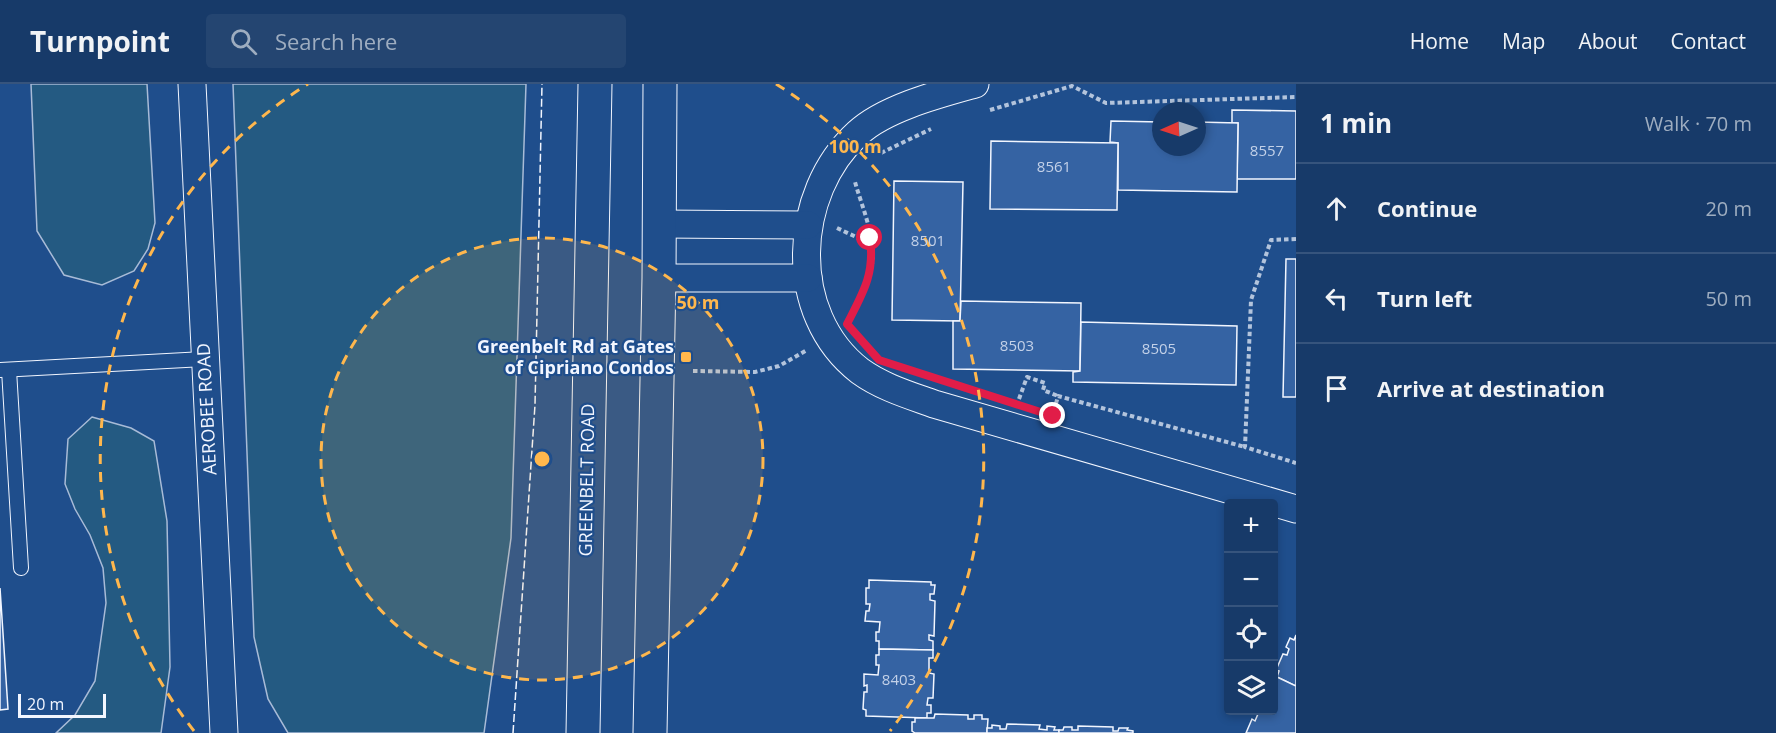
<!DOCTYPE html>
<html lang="en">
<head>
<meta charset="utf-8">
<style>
	:root { --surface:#173a69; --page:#244571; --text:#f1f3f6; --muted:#9eadc0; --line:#36547d }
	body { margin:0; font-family:"Open Sans",sans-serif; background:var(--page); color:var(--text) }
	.controls { position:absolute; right:18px; bottom:18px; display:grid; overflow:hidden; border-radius:6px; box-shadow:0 3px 9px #0003 }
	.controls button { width:54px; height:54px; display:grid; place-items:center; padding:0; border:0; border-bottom:2px solid var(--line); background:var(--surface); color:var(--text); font:30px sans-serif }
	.compass { position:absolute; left:1152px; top:18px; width:54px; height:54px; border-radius:50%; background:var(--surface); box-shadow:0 3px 9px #0003; rotate:267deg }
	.scale { position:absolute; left:18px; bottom:15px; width:88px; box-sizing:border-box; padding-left:6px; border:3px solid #f2f6ff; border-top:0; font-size:16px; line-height:21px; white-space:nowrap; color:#f2f6ff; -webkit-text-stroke:4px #1f4e8c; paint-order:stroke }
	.stop { position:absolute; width:18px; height:18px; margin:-14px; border:4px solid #e11d48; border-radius:50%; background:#fff }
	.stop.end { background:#e11d48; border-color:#fff; box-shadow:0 2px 6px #0008 }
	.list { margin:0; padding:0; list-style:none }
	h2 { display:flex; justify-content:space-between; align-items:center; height:78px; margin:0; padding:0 24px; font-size:26px }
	h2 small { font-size:20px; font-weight:400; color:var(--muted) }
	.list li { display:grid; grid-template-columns:39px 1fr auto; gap:18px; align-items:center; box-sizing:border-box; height:90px; padding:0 24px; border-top:2px solid var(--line) }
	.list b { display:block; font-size:22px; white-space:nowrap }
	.list em { font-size:20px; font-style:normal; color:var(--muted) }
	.icon { flex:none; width:33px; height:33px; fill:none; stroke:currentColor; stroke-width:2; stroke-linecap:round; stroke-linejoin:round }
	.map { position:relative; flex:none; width:1296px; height:649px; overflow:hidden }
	header { display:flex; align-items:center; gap:36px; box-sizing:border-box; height:84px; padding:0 30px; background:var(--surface); border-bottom:2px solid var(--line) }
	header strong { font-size:28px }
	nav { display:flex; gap:33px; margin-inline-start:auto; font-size:21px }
	.search { width:420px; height:54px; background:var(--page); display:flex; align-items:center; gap:15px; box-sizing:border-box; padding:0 21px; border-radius:6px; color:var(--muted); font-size:22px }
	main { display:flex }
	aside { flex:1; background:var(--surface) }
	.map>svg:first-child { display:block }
	.green { fill:#245a82; stroke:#a8bbd7; stroke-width:1.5 }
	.building { fill:#3563a3; stroke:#f2f6ff; stroke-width:1.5 }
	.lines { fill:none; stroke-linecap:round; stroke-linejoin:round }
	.lane-casing { stroke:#f2f6ff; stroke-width:16 }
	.street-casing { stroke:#f2f6ff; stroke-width:29 }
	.primary-casing { stroke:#f2f6ff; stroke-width:35 }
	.path { stroke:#b3c4dc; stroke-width:4; stroke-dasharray:4.5 3; stroke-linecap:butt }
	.lane { stroke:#1f4e8c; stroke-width:14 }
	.street { stroke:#1f4e8c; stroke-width:27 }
	.primary { stroke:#1f4e8c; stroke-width:33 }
	.fence { stroke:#f2f6ff; stroke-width:1.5; stroke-dasharray:8 3; stroke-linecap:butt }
	.route { stroke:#e11d48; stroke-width:8 }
	.ring { fill:none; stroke:#ffb74d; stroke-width:3; stroke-dasharray:10 8 }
	.poi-dot { fill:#ffb74d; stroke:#1f4e8c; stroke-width:2 }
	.labels { text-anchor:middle; stroke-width:4.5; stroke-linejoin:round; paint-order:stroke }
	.number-label { font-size:15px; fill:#c3d1e8 }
	.poi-label { font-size:18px; font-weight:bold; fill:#f2f6ff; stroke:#1f4e8c; text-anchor:end }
	.street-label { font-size:18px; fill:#f2f6ff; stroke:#1f4e8c }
	.centre { fill:#ffb74d; stroke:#1f4e8c; stroke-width:3 }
	.ring-label { font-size:18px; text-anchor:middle; font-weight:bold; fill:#ffb74d; stroke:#1f4e8c; stroke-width:4.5; stroke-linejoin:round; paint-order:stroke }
</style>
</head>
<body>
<header>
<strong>Turnpoint</strong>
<div class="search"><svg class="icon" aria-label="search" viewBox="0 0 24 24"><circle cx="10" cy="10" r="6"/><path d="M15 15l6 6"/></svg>Search here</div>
<nav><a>Home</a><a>Map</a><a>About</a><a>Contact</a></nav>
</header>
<main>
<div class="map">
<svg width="1296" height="649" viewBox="0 0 1296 649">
	<rect width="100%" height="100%" fill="#1f4e8c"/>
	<!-- green -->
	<g class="green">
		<path d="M31,0H147L155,139L148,165L134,187L102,201L64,191L37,147Z"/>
		<path d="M233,0H526L511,454L484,649H288L268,615L254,553Z"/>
		<path d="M92,333L131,344L154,357L167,437L170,583L161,649H56L75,631L95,597L106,519L103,484L90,451L75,425L65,400L68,355Z"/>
	</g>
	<!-- building -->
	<g class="building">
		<path d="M1232,26L1296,27V95H1237L1238,39H1232Z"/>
		<path d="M1111,37L1161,38V63H1197V38L1238,39L1237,108L1118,106V59L1110,58Z"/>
		<path d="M991,57L1118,59L1117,126L990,125Z"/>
		<path d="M894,97L963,98L960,237L892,236Z"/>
		<path d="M1286,175H1296V313H1283Z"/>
		<path d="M961,217L1081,219L1080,287L953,285V237H960Z"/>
		<path d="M1081,238L1237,242L1236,301L1073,298V288L1080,287Z"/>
		<path d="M869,496L931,498V501H935L934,510H930V516L935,517L934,552L929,551V556L933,557V566L879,565V557H876V548H879L880,538L865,537L866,527H869L870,520H866V504H869Z"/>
		<path d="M0,504L8,625L0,626Z"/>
		<path d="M1296,551V602L1277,593L1279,587L1276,586L1283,570L1287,571L1289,565L1286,563L1290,554L1294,556Z"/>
		<path d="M879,565L933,566V574H929V589L934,590L933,614H928L927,621H931V629H927V634L866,632V626L863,625L864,608H867V601L864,602V590L878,591L879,581H876V571H879Z"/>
		<path d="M1277,593L1296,602V649H1246L1252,635L1255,637L1258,630L1255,629L1257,626H1274V599Z"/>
		<path d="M935,630L968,631V635H974V631H982V635H988L987,649H915L912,647V638H915V634H934Z"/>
		<path d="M1007,640L1040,641L1039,645L1047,646V642L1055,643L1054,646H1059V649H987V644H992V641L1000,642V645H1006Z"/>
		<path d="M1078,642L1113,643V647H1118L1119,644H1128L1127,646L1133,647V649H1059V646H1063L1064,643H1072V646H1078Z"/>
	</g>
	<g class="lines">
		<!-- lane casing -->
		<g class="lane-casing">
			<g id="lane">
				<path d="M0,286L204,275"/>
				<path d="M9,286L21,484"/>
			</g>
		</g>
		<!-- street casing -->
		<g class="street-casing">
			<g id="street">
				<path d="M192,0L224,649"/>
				<path d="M975,0C939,10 885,24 858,49C792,109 786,230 860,287C882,303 909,311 934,320L1296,425"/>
				<path d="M660,140L808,141"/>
				<path d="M659,194H808"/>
			</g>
		</g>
		<!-- primary casing -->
		<g class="primary-casing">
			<g id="primary">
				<path d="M583,649L595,0"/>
				<path d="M650,649L659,194L660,0"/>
			</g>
		</g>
		<!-- path -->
		<g class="path">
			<path d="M990,26L1072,2L1106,19L1296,13"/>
			<path d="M881,69L931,45"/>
			<path d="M837,144L871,160"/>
			<path d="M1296,155L1271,156L1251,216L1245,363L1296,379"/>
			<path d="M851,231C860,215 869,198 872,180C876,154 862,123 855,98"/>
			<path d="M693,287L755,288L779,282L807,266"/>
			<path d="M1019,315L1027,293L1045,299L1043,306L1058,312"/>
			<path d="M1054,327L1058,312L1245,363"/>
		</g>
		<!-- lane -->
		<use href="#lane" class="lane"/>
		<!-- street -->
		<use href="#street" class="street"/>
		<!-- primary -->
		<use href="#primary" class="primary"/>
		<!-- fence -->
		<path class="fence" d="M513,649L535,321L542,0"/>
	</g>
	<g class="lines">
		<!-- route -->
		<path class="route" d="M870,154C875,190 863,209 847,240L879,276L1053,332"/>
	</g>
	<!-- distance rings -->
	<circle cx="542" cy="375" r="221" fill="#ffb74d" fill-opacity=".12"/>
	<g class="ring">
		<circle cx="542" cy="375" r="221"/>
		<path d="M194 647A442 442 0 0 1 308 0M776 0A442 442 0 0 1 890 647"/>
	</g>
	<!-- markers -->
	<rect class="poi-dot" x="680" y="267" width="12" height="12" rx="3"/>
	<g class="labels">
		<!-- number labels -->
		<g class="number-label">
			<text x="1267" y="72">8557</text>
			<text x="1054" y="88">8561</text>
			<text x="928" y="162">8501</text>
			<text x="1017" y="267">8503</text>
			<text x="1159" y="270">8505</text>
			<text x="899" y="601">8403</text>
		</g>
		<!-- poi labels -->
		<g class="poi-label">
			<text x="674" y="269">Greenbelt Rd at Gates<tspan x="674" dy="21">of Cipriano Condos</tspan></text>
		</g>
		<!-- street labels -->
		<g class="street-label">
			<text transform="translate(207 325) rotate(-93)" y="6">AEROBEE ROAD</text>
			<text transform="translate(587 396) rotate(-89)" y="6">GREENBELT ROAD</text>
		</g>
	</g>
	<circle cx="542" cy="375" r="9" class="centre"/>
	<g class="ring-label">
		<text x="855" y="69">100 m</text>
		<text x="698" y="225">50 m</text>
	</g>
</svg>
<div class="controls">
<button>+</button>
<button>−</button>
<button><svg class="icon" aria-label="locate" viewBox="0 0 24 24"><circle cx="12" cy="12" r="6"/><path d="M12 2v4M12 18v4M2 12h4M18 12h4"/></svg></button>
<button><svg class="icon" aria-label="layers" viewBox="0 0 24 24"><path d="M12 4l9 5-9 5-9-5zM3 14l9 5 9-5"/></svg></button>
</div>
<svg class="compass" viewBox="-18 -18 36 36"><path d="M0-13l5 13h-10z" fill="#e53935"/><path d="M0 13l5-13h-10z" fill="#9eadc0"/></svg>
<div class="scale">20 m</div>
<div class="stop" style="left:870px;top:154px"></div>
<div class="stop end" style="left:1053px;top:332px"></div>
</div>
<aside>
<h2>1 min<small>Walk · 70 m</small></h2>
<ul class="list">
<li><svg class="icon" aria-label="ahead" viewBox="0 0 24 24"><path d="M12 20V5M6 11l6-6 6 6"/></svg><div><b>Continue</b></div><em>20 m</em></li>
<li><svg class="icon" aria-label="left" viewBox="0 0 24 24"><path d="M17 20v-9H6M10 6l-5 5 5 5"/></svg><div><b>Turn left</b></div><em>50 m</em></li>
<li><svg class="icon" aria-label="arrive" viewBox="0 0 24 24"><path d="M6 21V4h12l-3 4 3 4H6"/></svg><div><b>Arrive at destination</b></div></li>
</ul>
</aside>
</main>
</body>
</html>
